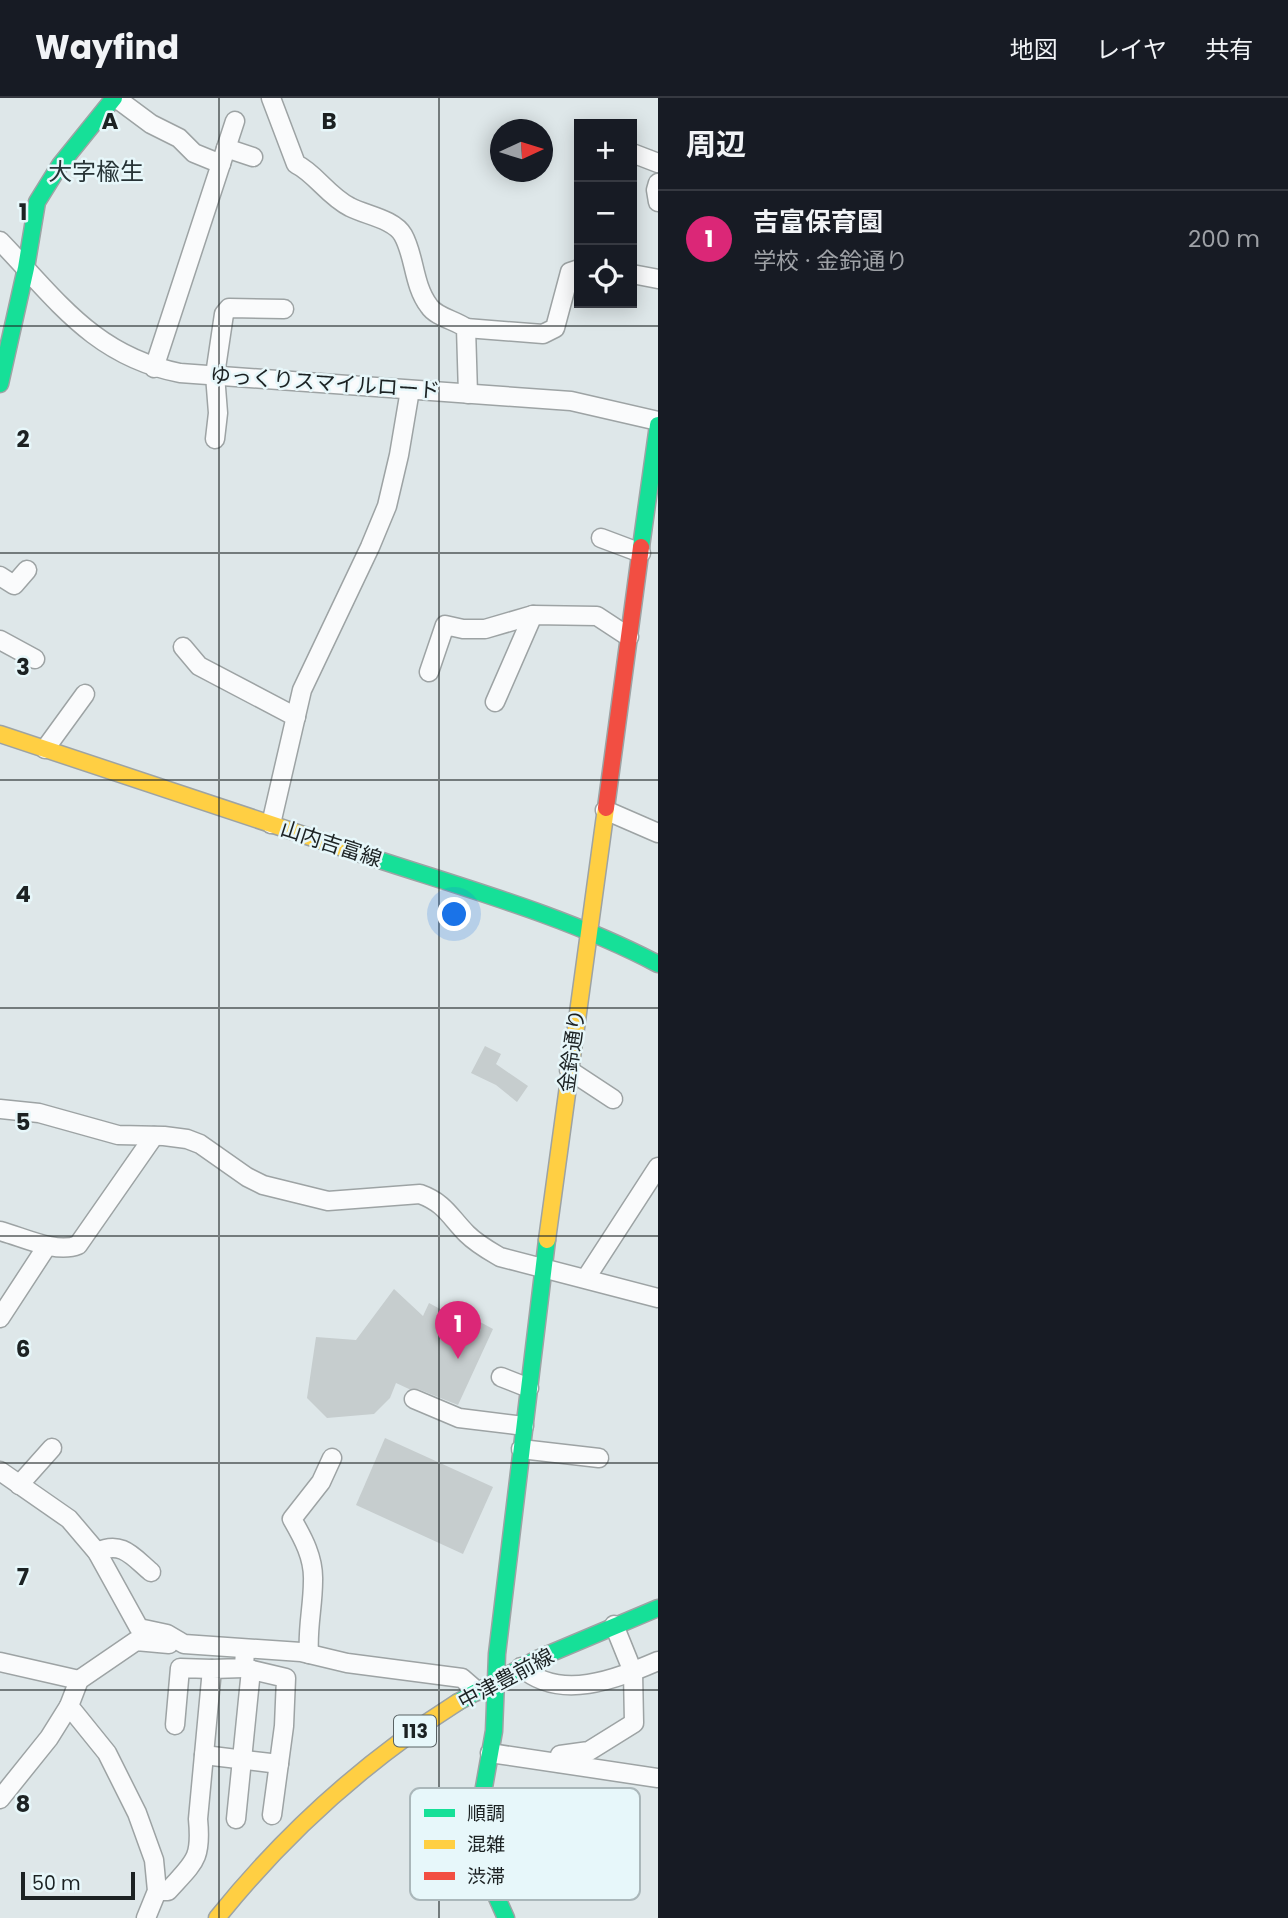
<!DOCTYPE html>
<html lang="ja">
<head>
<meta charset="utf-8">
<style>
	:root { --surface:#171b24; --page:#20242c; --text:#f1f3f6; --muted:#9ea1a6; --line:#363941; --accent:#db2777 }
	body { margin:0; font-family:Poppins,"Noto Sans JP",sans-serif; background:var(--page); color:var(--text) }
	.controls { position:absolute; right:21px; top:21px; display:grid; overflow:hidden; border-radius:0px; box-shadow:0 4px 18px #0003 }
	.controls button { width:63px; height:63px; display:grid; place-items:center; padding:0; border:0; border-bottom:2px solid var(--line); background:var(--surface); color:var(--text); font:35px sans-serif }
	.compass { position:absolute; left:490px; top:21px; width:63px; height:63px; border-radius:50%; background:var(--surface); box-shadow:0 4px 18px #0003; rotate:86deg }
	.scale { position:absolute; left:21px; bottom:18px; width:114px; box-sizing:border-box; padding-left:7px; border:4px solid #1c2223; border-top:0; font-size:19px; line-height:24px; white-space:nowrap; color:#1c2223; -webkit-text-stroke:5px #e7f7fa; paint-order:stroke }
	.you { position:absolute; left:455px; top:817px; width:24px; height:24px; margin:-18px; border:5px solid #fff; border-radius:50%; background:#1a73e8; box-shadow:0 0 0 10px #1a73e833 }
	.badge { display:grid; place-items:center; width:46px; height:46px; border-radius:50%; background:var(--accent); color:#fff; font-size:23px; font-weight:700 }
	.pin { position:absolute; translate:-50% -58px; filter:drop-shadow(0 2px 4px #0008) }
	.pin::after { content:''; position:absolute; top:37px; width:24px; height:21px; background:inherit; clip-path:polygon(0 0,100% 0,50% 100%) }
	.list { margin:0; padding:0; list-style:none }
	h2 { display:flex; justify-content:space-between; align-items:center; height:91px; margin:0; padding:0 28px; font-size:30px }
	h2 small { font-size:23px; font-weight:400; color:var(--muted) }
	.list li { display:grid; grid-template-columns:46px 1fr auto; gap:21px; align-items:center; box-sizing:border-box; height:98px; padding:0 28px; border-top:2px solid var(--line) }
	.list b { display:block; font-size:26px; white-space:nowrap }
	.list p { margin:0; font-size:23px; white-space:nowrap; color:var(--muted) }
	.list em { font-size:23px; font-style:normal; color:var(--muted) }
	.icon { flex:none; width:38px; height:38px; fill:none; stroke:currentColor; stroke-width:2; stroke-linecap:round; stroke-linejoin:round }
	.map { position:relative; flex:none; width:658px; height:1820px; overflow:hidden }
	header { display:flex; align-items:center; gap:42px; box-sizing:border-box; height:98px; padding:0 35px; background:var(--surface); border-bottom:2px solid var(--line) }
	header strong { font-size:33px }
	nav { display:flex; gap:38px; margin-inline-start:auto; font-size:24px }
	main { display:flex }
	aside { flex:1; background:var(--surface) }
	.map>svg:first-child { display:block }
	.building { fill:#c6cdce }
	.lines { fill:none; stroke-linecap:round; stroke-linejoin:round }
	.street-casing { stroke:#9da3a4; stroke-width:21 }
	.fast-casing { stroke:#9da3a4; stroke-width:19 }
	.slow-casing { stroke:#9da3a4; stroke-width:19 }
	.jam-casing { stroke:#9da3a4; stroke-width:19 }
	.street { stroke:#fafbfc; stroke-width:18 }
	.fast { stroke:#16e098; stroke-width:16 }
	.slow { stroke:#ffcf43; stroke-width:16 }
	.jam { stroke:#f24e42; stroke-width:16 }
	.grid { fill:none; stroke:#1c2223; stroke-width:2; stroke-opacity:0.55 }
	.labels { text-anchor:middle; stroke-width:5; stroke-linejoin:round; paint-order:stroke }
	.shield { fill:#e7f7fa; stroke:#596264; stroke-width:2 }
	.shield-label { font-size:19px; font-weight:bold; fill:#1c2223 }
	.street-label { font-size:21px; fill:#1c2223; stroke:#e7f7fa }
	.quarter-label { font-size:24px; fill:#273336; stroke:#e7f7fa }
	.key { fill:#e7f7fa; stroke:#aab7ba; stroke-width:2 }
	.key-label { font-size:19px; fill:#1c2223 }
	.grid-label { font-size:23px; text-anchor:middle; font-weight:bold; fill:#1c2223; stroke:#e7f7fa; stroke-width:5; stroke-linejoin:round; paint-order:stroke }
</style>
</head>
<body>
<header>
<strong>Wayfind</strong>
<nav><a>地図</a><a>レイヤ</a><a>共有</a></nav>
</header>
<main>
<div class="map">
<svg width="658" height="1820" viewBox="0 0 658 1820">
	<rect width="100%" height="100%" fill="#dee7e9"/>
	<!-- building -->
	<g class="building">
		<path d="M485,948L501,956L496,966L528,988L517,1004L496,987L471,975Z"/>
		<path d="M394,1191L423,1218L429,1205L466,1225L469,1218L493,1231L458,1307L418,1291H409L396,1285L390,1300L374,1316L327,1320L307,1300L316,1239L356,1242Z"/>
		<path d="M385,1340L493,1389L463,1456L356,1407Z"/>
	</g>
	<g class="lines">
		<!-- street casing -->
		<g class="street-casing">
			<g id="street">
				<path d="M116,0L151,26L179,40L194,55L221,66"/>
				<path d="M271,0L296,66C315,75 328,98 350,109C365,117 394,121 403,137C415,158 413,187 429,208C436,219 455,222 466,230L468,296"/>
				<path d="M226,50L253,59"/>
				<path d="M632,55L658,65"/>
				<path d="M658,85L656,92L658,104"/>
				<path d="M0,143C57,202 94,258 180,275L571,303L658,323"/>
				<path d="M632,176L658,181"/>
				<path d="M466,230L543,236L555,230L570,174L579,171"/>
				<path d="M154,270L235,23"/>
				<path d="M215,341L218,315L215,277L224,216L229,210L284,211"/>
				<path d="M601,440L641,455"/>
				<path d="M0,478L14,487L27,472"/>
				<path d="M0,542L35,561"/>
				<path d="M183,549L199,568L296,619"/>
				<path d="M429,574L445,527L463,531H485L533,517L597,518L629,539"/>
				<path d="M495,604L533,517"/>
				<path d="M45,651L85,596"/>
				<path d="M605,712L658,735"/>
				<path d="M271,726L302,592L370,449L387,408L399,357L410,292"/>
				<path d="M569,972L613,1001"/>
				<path d="M0,1011L39,1015L118,1037L164,1038L187,1041L200,1046L247,1079L263,1087L328,1103L420,1096C445,1105 450,1119 467,1136C477,1146 488,1152 500,1159L658,1200"/>
				<path d="M0,1133C23,1139 56,1156 78,1147L154,1038"/>
				<path d="M586,1180L658,1069"/>
				<path d="M0,1220L47,1148"/>
				<path d="M501,1279L529,1290"/>
				<path d="M414,1301L459,1320L524,1328"/>
				<path d="M521,1351L599,1360"/>
				<path d="M0,1373L69,1421L97,1454L139,1530L167,1536L184,1546L301,1554L347,1565L462,1580L477,1593"/>
				<path d="M19,1387L52,1350"/>
				<path d="M97,1454C122,1442 133,1459 151,1474"/>
				<path d="M309,1556C307,1531 313,1508 313,1483C314,1460 303,1440 292,1421L321,1384L332,1360"/>
				<path d="M0,1564L79,1582"/>
				<path d="M521,1569C560,1604 616,1581 658,1563"/>
				<path d="M244,1570L286,1580L284,1628L272,1717"/>
				<path d="M175,1627L180,1570L212,1571"/>
				<path d="M490,1655L658,1680"/>
				<path d="M204,1657L279,1666"/>
				<path d="M560,1665V1657L589,1653L634,1625L633,1574L614,1527"/>
				<path d="M0,1701L49,1640L69,1608"/>
				<path d="M236,1721L251,1572"/>
				<path d="M157,1793H168C194,1764 202,1762 198,1721L212,1571L244,1570L245,1551"/>
				<path d="M146,1820L157,1793L154,1762L137,1715L107,1655L69,1608L79,1582L136,1543L169,1546"/>
			</g>
		</g>
		<!-- fast casing -->
		<g class="fast-casing">
			<g id="fast">
				<path d="M0,286L26,170L37,104L60,67L114,0"/>
				<path d="M641,449L658,327"/>
				<path d="M367,758C464,790 567,818 658,866"/>
				<path d="M458,1604L537,1561L658,1510"/>
				<path d="M506,1820L481,1764L476,1734L494,1633L497,1556L547,1142"/>
			</g>
		</g>
		<!-- slow casing -->
		<g class="slow-casing">
			<g id="slow">
				<path d="M0,636L367,758"/>
				<path d="M547,1142L606,710"/>
				<path d="M217,1820C286,1734 365,1663 458,1604"/>
			</g>
		</g>
		<!-- jam casing -->
		<g class="jam-casing">
			<path id="jam" d="M606,710L641,449"/>
		</g>
		<!-- street -->
		<use href="#street" class="street"/>
		<!-- fast -->
		<use href="#fast" class="fast"/>
		<!-- slow -->
		<use href="#slow" class="slow"/>
		<!-- jam -->
		<use href="#jam" class="jam"/>
	</g>
	<!-- grid -->
	<path class="grid" d="M219,0V1820M439,0V1820M0,228H658M0,455H658M0,682H658M0,910H658M0,1138H658M0,1365H658M0,1592H658"/>
	<g class="labels">
		<!-- shield labels -->
		<rect class="shield" x="394" y="1617.5" width="42" height="31" rx="5"/>
		<g class="shield-label">
			<text x="415" y="1640">113</text>
		</g>
		<!-- street labels -->
		<g class="street-label">
			<text transform="translate(325 285) rotate(4)" y="7">ゆっくりスマイルロード</text>
			<text transform="translate(331 746) rotate(18)" y="7">山内吉富線</text>
			<text transform="translate(572 953) rotate(-82)" y="7">金鈴通り</text>
			<text transform="translate(506 1581) rotate(-28)" y="7">中津豊前線</text>
		</g>
		<!-- quarter labels -->
		<g class="quarter-label">
			<text x="96" y="82">大字楡生</text>
		</g>
	</g>
	<!-- legend -->
	<rect x="410" y="1690" width="230" height="112" rx="10" class="key"/>
	<rect x="424" y="1711" width="31" height="8" fill="#16e098"/>
	<rect x="424" y="1742" width="31" height="9" fill="#ffcf43"/>
	<rect x="424" y="1774" width="31" height="8" fill="#f24e42"/>
	<g class="key-label">
		<text x="467" y="1722">順調</text>
		<text x="467" y="1753">混雑</text>
		<text x="467" y="1785">渋滞</text>
	</g>
	<g class="grid-label">
		<text x="110" y="31">A</text>
		<text x="329" y="31">B</text>
		<text x="23" y="122">1</text>
		<text x="23" y="349">2</text>
		<text x="23" y="577">3</text>
		<text x="23" y="804">4</text>
		<text x="23" y="1032">5</text>
		<text x="23" y="1259">6</text>
		<text x="23" y="1487">7</text>
		<text x="23" y="1714">8</text>
	</g>
</svg>
<div class="controls">
<button>+</button>
<button>−</button>
<button><svg class="icon" aria-label="locate" viewBox="0 0 24 24"><circle cx="12" cy="12" r="6"/><path d="M12 2v4M12 18v4M2 12h4M18 12h4"/></svg></button>
</div>
<svg class="compass" viewBox="-18 -18 36 36"><path d="M0-13l5 13h-10z" fill="#e53935"/><path d="M0 13l5-13h-10z" fill="#9ea1a6"/></svg>
<div class="scale">50 m</div>
<div class="you"></div>
<div class="pin badge" style="left:458px;top:1261px">1</div>
</div>
<aside>
<h2>周辺<small></small></h2>
<ul class="list">
<li><span class="badge">1</span><div><b>吉富保育園</b><p>学校 · 金鈴通り</p></div><em>200 m</em></li>
</ul>
</aside>
</main>
</body>
</html>
